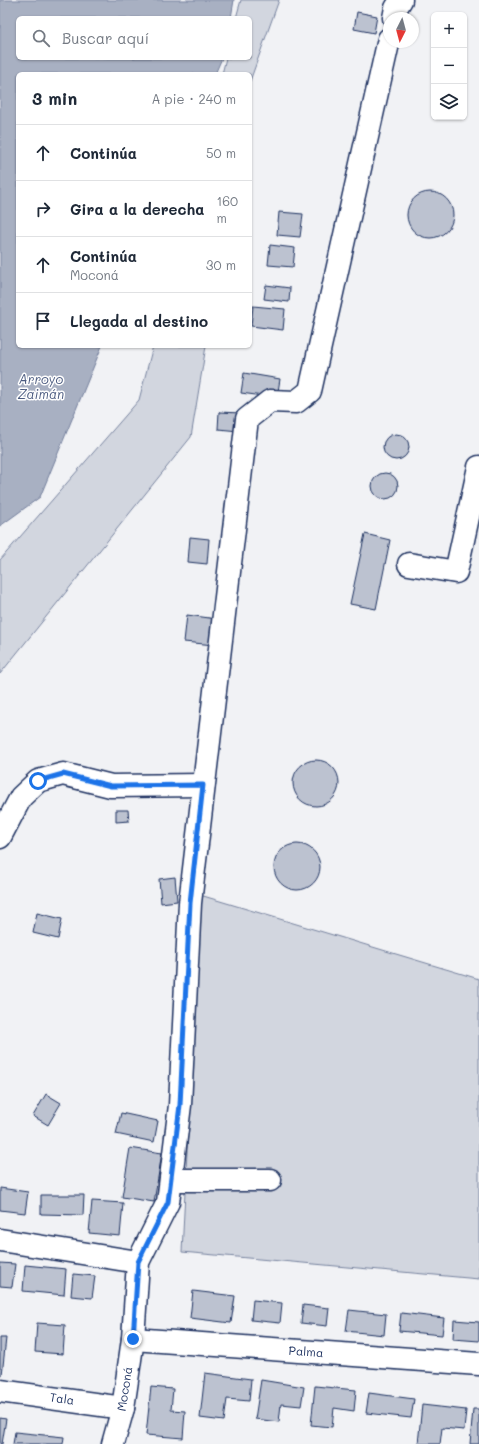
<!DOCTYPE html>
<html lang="es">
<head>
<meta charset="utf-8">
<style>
	:root { --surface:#fff; --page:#f6f6f7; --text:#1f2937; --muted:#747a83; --line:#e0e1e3 }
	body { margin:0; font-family:Mali,sans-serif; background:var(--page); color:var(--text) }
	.controls { position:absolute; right:12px; top:12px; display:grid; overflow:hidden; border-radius:6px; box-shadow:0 1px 3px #0004 }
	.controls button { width:36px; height:36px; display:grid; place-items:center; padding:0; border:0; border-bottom:1px solid var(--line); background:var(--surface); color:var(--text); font:20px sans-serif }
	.compass { position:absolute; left:383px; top:12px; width:36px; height:36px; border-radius:50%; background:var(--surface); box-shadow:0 1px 3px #0004; rotate:186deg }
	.stop { position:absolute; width:12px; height:12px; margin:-9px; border:3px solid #1a73e8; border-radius:50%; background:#fff }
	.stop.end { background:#1a73e8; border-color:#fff; box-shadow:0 1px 4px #0008 }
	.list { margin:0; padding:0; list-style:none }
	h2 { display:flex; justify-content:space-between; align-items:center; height:52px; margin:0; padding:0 16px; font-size:17px }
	h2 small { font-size:13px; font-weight:400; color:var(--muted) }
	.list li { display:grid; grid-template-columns:26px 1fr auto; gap:12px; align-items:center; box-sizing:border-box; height:56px; padding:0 16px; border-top:1px solid var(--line) }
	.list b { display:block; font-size:15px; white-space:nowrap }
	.list p { margin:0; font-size:13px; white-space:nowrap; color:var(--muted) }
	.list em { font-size:13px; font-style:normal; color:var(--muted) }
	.icon { flex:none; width:22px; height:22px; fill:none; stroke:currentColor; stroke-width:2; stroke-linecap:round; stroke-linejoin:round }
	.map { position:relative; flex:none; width:479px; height:1444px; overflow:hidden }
	.search { position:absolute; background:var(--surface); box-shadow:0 1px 3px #0004; left:16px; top:16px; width:236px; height:44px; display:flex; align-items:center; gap:10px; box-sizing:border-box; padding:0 14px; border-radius:6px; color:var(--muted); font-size:15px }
	.panel { position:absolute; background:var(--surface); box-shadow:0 1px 3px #0004; left:16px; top:72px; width:236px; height:276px; border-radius:6px }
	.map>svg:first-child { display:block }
	.green { fill:#d2d6df; stroke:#76829e }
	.water { fill:#a8b0c2; stroke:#707c9a }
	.building { fill:#bcc2d0; stroke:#1b2f5e }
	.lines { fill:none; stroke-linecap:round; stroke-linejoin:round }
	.minor-casing { stroke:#1b2f5e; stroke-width:25 }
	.minor { stroke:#fff; stroke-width:22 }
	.route { stroke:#1a73e8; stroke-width:5 }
	.labels { text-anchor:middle; stroke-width:3; stroke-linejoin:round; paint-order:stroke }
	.street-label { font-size:12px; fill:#1b2f5e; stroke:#fff }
	.water-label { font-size:13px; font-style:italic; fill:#4c5c81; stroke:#fff }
</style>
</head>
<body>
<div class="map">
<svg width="479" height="1444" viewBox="0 0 479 1444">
	<rect width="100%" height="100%" fill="#f1f2f5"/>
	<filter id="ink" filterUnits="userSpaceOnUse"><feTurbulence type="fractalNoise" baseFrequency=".025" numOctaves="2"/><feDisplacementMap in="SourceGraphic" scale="8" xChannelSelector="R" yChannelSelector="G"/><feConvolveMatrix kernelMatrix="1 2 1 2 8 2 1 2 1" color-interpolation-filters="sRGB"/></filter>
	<g filter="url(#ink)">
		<!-- green -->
		<g class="green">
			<path d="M241,0H279L250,81V74H222L226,58H250V18H236Z"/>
			<path d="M153,346H206L191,437L0,674V560L139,400Z"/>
			<path d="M200,895L479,979V1279L182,1252Z"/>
		</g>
		<!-- water -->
		<path class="water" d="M0,0H234L231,18H18V58H222L215,74H18V346H102L40,497L0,526Z"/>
		<!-- building -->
		<g class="building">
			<path d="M357,12L377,16L374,33L354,29Z"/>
			<circle cx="430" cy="215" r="23"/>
			<path d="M279,212L303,214L300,237L277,235Z"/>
			<path d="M270,245L295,248L293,267L268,265Z"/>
			<path d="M266,285L290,288L289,302L264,299Z"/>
			<path d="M253,306L285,309L283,330L251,326Z"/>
			<path d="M244,373L280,379L277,398L241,393Z"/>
			<path d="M219,412L241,413L239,431L218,429Z"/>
			<circle cx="396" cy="447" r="13"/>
			<circle cx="385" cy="486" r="13"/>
			<path d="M365,534L390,540L376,609L350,604Z"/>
			<path d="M190,537L209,539L207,564L188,562Z"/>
			<path d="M187,615L217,619L214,645L184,642Z"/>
			<circle cx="316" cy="783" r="23"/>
			<path d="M116,810H128L129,821L116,822Z"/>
			<circle cx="297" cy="867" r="23"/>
			<path d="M175,877L177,901L161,903L159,879Z"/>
			<path d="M37,913L62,919L58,939L33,933Z"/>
			<path d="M46,1094L61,1103L48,1125L33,1116Z"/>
			<path d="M121,1113L158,1121L154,1142L116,1134Z"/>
			<path d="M130,1148L162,1153L154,1202L122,1197Z"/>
			<path d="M0,1188L28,1192L25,1213L0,1210Z"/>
			<path d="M41,1195H84L83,1215L41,1214Z"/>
			<path d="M92,1201L123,1203L120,1236L89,1233Z"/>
			<path d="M0,1263L15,1264L12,1287L0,1286Z"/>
			<path d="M25,1265L66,1269L64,1295L23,1291Z"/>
			<path d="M73,1274L95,1276L92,1298L71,1296Z"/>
			<path d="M193,1291L235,1296L231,1323L190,1318Z"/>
			<path d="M253,1300L282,1303L280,1323L251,1320Z"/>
			<path d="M303,1305L329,1308L327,1326L301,1323Z"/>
			<path d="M349,1310L386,1314L384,1335L346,1331Z"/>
			<path d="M401,1313L444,1318L442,1335L399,1331Z"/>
			<path d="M454,1320L479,1322V1341L453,1339Z"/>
			<path d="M37,1323L65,1325L63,1354L35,1352Z"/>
			<path d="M0,1338H6L2,1375H0Z"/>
			<path d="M205,1373L251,1379L249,1401L227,1399L224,1421L200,1418Z"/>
			<path d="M261,1380L304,1387L301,1406L281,1404L279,1422L255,1419Z"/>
			<path d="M315,1386L356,1390L354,1411L334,1408L332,1427L311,1425Z"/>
			<path d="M151,1387L173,1389L171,1410L185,1411L183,1438L146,1435Z"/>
			<path d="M369,1393L414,1399L411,1418L366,1413Z"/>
			<path d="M422,1405L466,1410L464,1430L442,1428L440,1444H418Z"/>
			<path d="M473,1409H479V1444H470Z"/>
			<path d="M0,1418L6,1419L2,1444H0Z"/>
			<path d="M15,1432L64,1437L63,1444H13Z"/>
		</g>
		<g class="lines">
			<!-- minor casing -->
			<g class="minor-casing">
				<g id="minor">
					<path d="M394,18L396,8L401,0"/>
					<path d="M409,564L456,572L479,467"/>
					<path d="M0,837L21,797L38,781L63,774L111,786L203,785"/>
					<path d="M171,1180H270"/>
					<path d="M0,1240L138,1262"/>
					<path d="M133,1339L479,1364"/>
					<path d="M0,1391L123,1408"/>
					<path d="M113,1444L123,1408L133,1339L138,1262L168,1202L180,1105L190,903L247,419L270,401L296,402L310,391L389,39"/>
				</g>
			</g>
			<!-- minor -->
			<use href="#minor" class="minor"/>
		</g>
	</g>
	<g class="lines" filter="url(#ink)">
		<!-- route -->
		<path class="route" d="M38,781L63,774L111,786L203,785L190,903L180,1105L168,1202L138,1262L133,1339"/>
	</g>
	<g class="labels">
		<!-- street labels -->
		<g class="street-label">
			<text transform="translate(306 1352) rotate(4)" y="4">Palma</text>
			<text transform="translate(125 1389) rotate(-81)" y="4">Moconá</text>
			<text transform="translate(62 1399) rotate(8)" y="4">Tala</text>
		</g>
		<!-- water labels -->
		<g class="water-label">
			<text x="41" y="384">Arroyo<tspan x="41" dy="15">Zaimán</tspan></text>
		</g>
	</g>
</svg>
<div class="controls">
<button>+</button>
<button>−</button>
<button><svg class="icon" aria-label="layers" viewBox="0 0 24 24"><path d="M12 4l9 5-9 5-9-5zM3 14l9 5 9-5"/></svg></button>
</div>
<svg class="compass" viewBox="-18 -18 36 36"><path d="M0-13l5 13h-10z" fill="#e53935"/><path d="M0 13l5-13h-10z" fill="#747a83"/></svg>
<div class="stop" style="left:38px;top:781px"></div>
<div class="stop end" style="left:133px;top:1339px"></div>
<div class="search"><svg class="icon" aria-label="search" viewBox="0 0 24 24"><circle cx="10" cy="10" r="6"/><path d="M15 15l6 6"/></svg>Buscar aquí</div>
<section class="panel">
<h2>3 min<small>A pie · 240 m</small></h2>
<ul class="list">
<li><svg class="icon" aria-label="ahead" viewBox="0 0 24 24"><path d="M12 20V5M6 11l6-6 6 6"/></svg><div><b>Continúa</b></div><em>50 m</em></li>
<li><svg class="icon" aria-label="right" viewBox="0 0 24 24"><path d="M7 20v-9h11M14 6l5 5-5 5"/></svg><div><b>Gira a la derecha</b></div><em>160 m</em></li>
<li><svg class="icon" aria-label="ahead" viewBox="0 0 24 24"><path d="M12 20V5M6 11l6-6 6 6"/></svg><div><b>Continúa</b><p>Moconá</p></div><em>30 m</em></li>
<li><svg class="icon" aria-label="arrive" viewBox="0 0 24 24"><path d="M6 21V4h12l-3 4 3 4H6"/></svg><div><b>Llegada al destino</b></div></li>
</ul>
</section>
</div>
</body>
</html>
